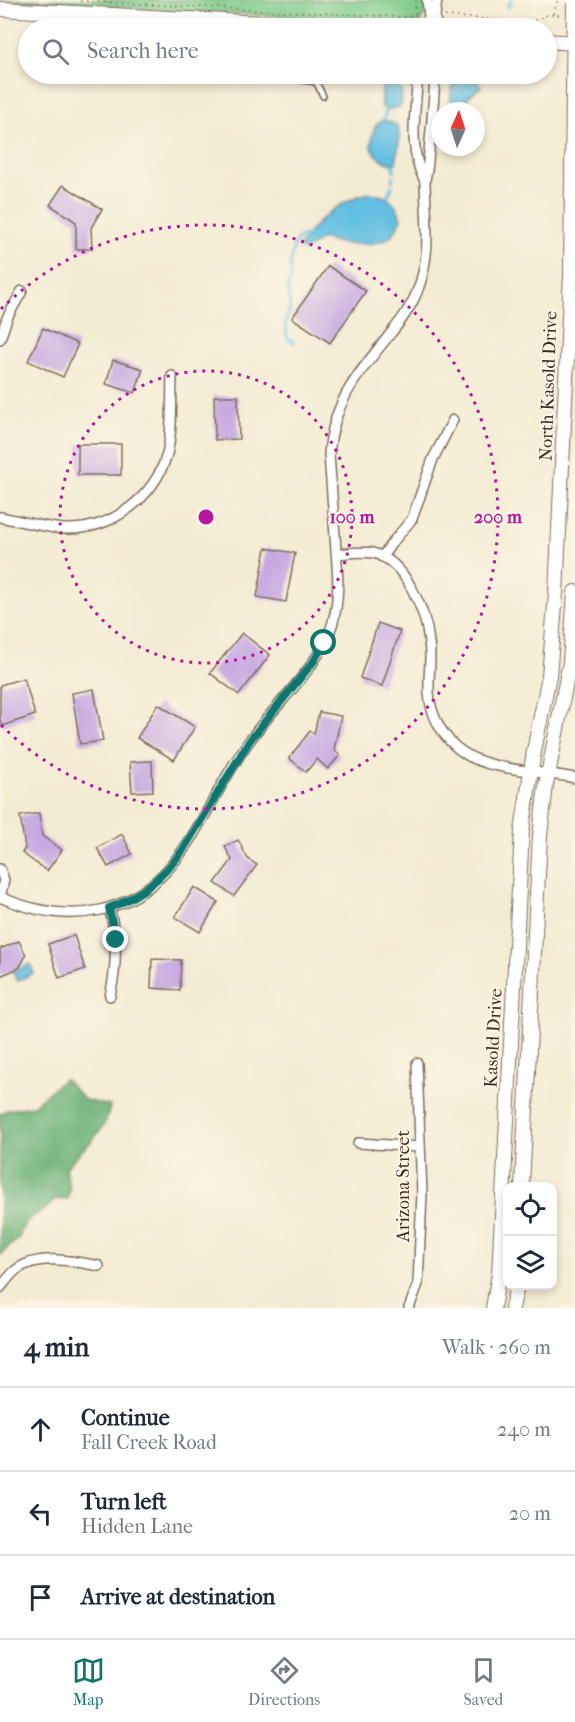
<!DOCTYPE html>
<html lang="en">
<head>
<meta charset="utf-8">
<style>
	:root { --surface:#fff; --page:#f2f2f3; --text:#1f2937; --muted:#747a83; --line:#e0e1e3; --accent:#0f766e }
	body { margin:0; font-family:"IM FELL French Canon",serif; background:var(--page); color:var(--text) }
	.controls { position:absolute; right:18px; bottom:18px; display:grid; overflow:hidden; border-radius:12px; box-shadow:0 3px 9px #0003 }
	.controls button { width:54px; height:54px; display:grid; place-items:center; padding:0; border:0; border-bottom:2px solid var(--line); background:var(--surface); color:var(--text); font:30px sans-serif }
	.compass { position:absolute; left:431px; top:102px; width:54px; height:54px; border-radius:50%; background:var(--surface); box-shadow:0 3px 9px #0003; rotate:3deg }
	.stop { position:absolute; width:18px; height:18px; margin:-14px; border:4px solid #0f766e; border-radius:50%; background:#fff }
	.stop.end { background:#0f766e; border-color:#fff; box-shadow:0 2px 6px #0008 }
	.list { margin:0; padding:0; list-style:none }
	h2 { display:flex; justify-content:space-between; align-items:center; height:78px; margin:0; padding:0 24px; font-size:26px }
	h2 small { font-size:20px; font-weight:400; color:var(--muted) }
	.list li { display:grid; grid-template-columns:39px 1fr auto; gap:18px; align-items:center; box-sizing:border-box; height:84px; padding:0 24px; border-top:2px solid var(--line) }
	.list b { display:block; font-size:22px; white-space:nowrap }
	.list p { margin:0; font-size:20px; white-space:nowrap; color:var(--muted) }
	.list em { font-size:20px; font-style:normal; color:var(--muted) }
	.icon { flex:none; width:33px; height:33px; fill:none; stroke:currentColor; stroke-width:2; stroke-linecap:round; stroke-linejoin:round }
	.map { position:relative; flex:none; width:575px; height:1308px; overflow:hidden }
	.search { position:absolute; background:var(--surface); box-shadow:0 3px 9px #0003; left:18px; right:18px; top:18px; height:66px; display:flex; align-items:center; gap:15px; box-sizing:border-box; padding:0 21px; border-radius:33px; color:var(--muted); font-size:22px }
	.sheet { height:330px; background:var(--surface) }
	nav { display:flex; justify-content:space-around; align-items:center; box-sizing:border-box; height:84px; border-top:2px solid var(--line); background:var(--surface); font-size:16px; color:var(--muted) }
	nav a { display:grid; justify-items:center; gap:3px }
	nav .on { color:var(--accent) }
	.map>svg:first-child { display:block }
	.green { fill:#7ecb8a; stroke:#5c7a54; stroke-width:1.5 }
	.forest { fill:#66af76; stroke:#506c4a; stroke-width:1.5 }
	.water { fill:#64c0e2; stroke:#507580; stroke-width:1.5 }
	.lines { fill:none; stroke-linecap:round; stroke-linejoin:round }
	.stream { stroke:#64c0e2; stroke-width:3 }
	.building { fill:#c7a8e1 }
	.lane-casing { stroke:#7c6e5d; stroke-width:8 }
	.street-casing { stroke:#7c6e5d; stroke-width:12 }
	.secondary-casing { stroke:#7c6e5d; stroke-width:16 }
	.path { stroke:#7c6e5d; stroke-width:1.5; stroke-dasharray:1.5 4.5; stroke-linecap:butt }
	.lane { stroke:#fff; stroke-width:4.5 }
	.street { stroke:#fff; stroke-width:9 }
	.secondary { stroke:#fff; stroke-width:14 }
	.route { stroke:#0f766e; stroke-width:8 }
	.ring { fill:none; stroke:#b5179e; stroke-width:3; stroke-dasharray:3 6 }
	.labels { text-anchor:middle; stroke-width:4.5; stroke-linejoin:round; paint-order:stroke }
	.street-label { font-size:18px; fill:#3b2a1e; stroke:#fcf5e5 }
	.centre { fill:#b5179e; stroke:#fcf5e5; stroke-width:3 }
	.ring-label { font-size:18px; text-anchor:middle; font-weight:bold; fill:#b5179e; stroke:#fcf5e5; stroke-width:4.5; stroke-linejoin:round; paint-order:stroke }
</style>
</head>
<body>
<div class="map">
<svg width="575" height="1308" viewBox="0 0 575 1308">
	<rect width="100%" height="100%" fill="#fcf5e5"/>
	<filter id="ink" filterUnits="userSpaceOnUse"><feTurbulence type="fractalNoise" baseFrequency=".0167" numOctaves="2"/><feDisplacementMap in="SourceGraphic" scale="12" xChannelSelector="R" yChannelSelector="G"/><feConvolveMatrix kernelMatrix="1 2 1 2 8 2 1 2 1" color-interpolation-filters="sRGB"/></filter>
	<filter id="wash" filterUnits="userSpaceOnUse"><feTurbulence type="fractalNoise" baseFrequency=".008" numOctaves="4" result="noise"/><feDisplacementMap in="SourceGraphic" scale="24" xChannelSelector="R" yChannelSelector="G"/><feGaussianBlur stdDeviation="1.35" result="paint"/><feColorMatrix in="noise" values="0 0 0 0 0 0 0 0 0 0 0 0 0 0 0 0 0 1.4 0 .05"/><feComposite in="paint" operator="in"/></filter>
	<g filter="url(#wash)">
		<rect width="100%" height="100%" fill="#f4ebd3"/>
		<!-- green -->
		<path class="green" d="M0,0H424L426,13L419,23L408,24Z"/>
		<!-- forest -->
		<path class="forest" d="M64,1079L85,1100L110,1106C107,1134 81,1148 65,1169L70,1189L68,1199L54,1200L46,1209L31,1217L23,1227L19,1238L0,1255V1114L7,1110L32,1106Z"/>
		<!-- water -->
		<g class="water">
			<path d="M382,74H392L401,88L402,103L399,107L386,110L382,107Z"/>
			<path d="M462,74L476,79L481,87L468,97L463,111H452C449,95 450,86 462,74Z"/>
			<path d="M384,120L397,125C402,138 397,150 396,163C386,165 376,156 371,147C373,135 372,124 384,120Z"/>
			<path d="M371,193C388,196 398,203 401,220C398,226 395,233 390,237C375,248 339,245 323,238L304,251L299,247C313,222 344,197 371,193Z"/>
			<path d="M30,964L34,973L17,981L13,972Z"/>
		</g>
		<g class="lines">
			<!-- stream -->
			<g class="stream">
				<path d="M508,7L511,0"/>
				<path d="M384,120L386,110"/>
				<path d="M393,164L394,171"/>
				<path d="M392,181L393,177"/>
				<path d="M387,198L392,186"/>
				<path d="M294,343L292,340H288L285,325L290,308L288,286L291,278L290,266L294,245L299,238L306,236"/>
			</g>
		</g>
		<g id="blocks">
			<!-- building -->
			<g class="building">
				<path d="M63,185L102,209L91,228L92,249H76V222L50,205Z"/>
				<path d="M328,266L366,291L330,343L292,318Z"/>
				<path d="M43,328L78,344L63,377L28,361Z"/>
				<path d="M113,360L143,369L135,393L106,384Z"/>
				<path d="M214,396H238L239,439L215,440Z"/>
				<rect x="78" y="444" width="43" height="31"/>
				<path d="M266,548L295,553L286,602L257,597Z"/>
				<path d="M378,623L400,631L382,686L360,678Z"/>
				<path d="M242,633L270,655L239,695L210,673Z"/>
				<path d="M24,678L35,715L2,726L0,719V685Z"/>
				<path d="M94,689L103,741L80,744L72,693Z"/>
				<path d="M158,704L195,727L174,760L137,738Z"/>
				<path d="M319,712L341,716L334,750L340,755L328,769L317,759L306,772L289,758L310,731L314,734Z"/>
				<path d="M152,761L153,791L132,792L130,762Z"/>
				<path d="M39,813L42,836L62,850L47,871L22,853L25,848L20,816Z"/>
				<path d="M122,834L132,854L108,867L97,848Z"/>
				<path d="M238,840L248,859L257,865L234,896L215,883L232,860L225,847Z"/>
				<path d="M194,887L218,902L200,932L175,917Z"/>
				<path d="M74,935L85,969L59,978L48,944Z"/>
				<path d="M19,941L26,955L22,963L19,968L0,976V949Z"/>
				<path d="M152,959L181,960L180,990L151,988Z"/>
			</g>
		</g>
	</g>
	<g filter="url(#ink)">
		<use href="#blocks" fill-opacity="0" stroke="#7c6e5d" stroke-width="1.5"/>
		<g class="lines">
			<!-- lane casing -->
			<g class="lane-casing">
				<path id="lane" d="M276,74L288,78L316,82L323,96"/>
			</g>
			<!-- street casing -->
			<g class="street-casing">
				<g id="street">
					<path d="M424,28L429,16L427,0"/>
					<path d="M436,28L435,16L437,0"/>
					<path d="M418,74C416,108 407,150 425,181"/>
					<path d="M0,339L7,318L22,291"/>
					<path d="M0,517C21,521 42,527 63,529C110,531 154,499 167,454C173,429 171,401 172,376"/>
					<path d="M337,554C348,553 362,551 373,553C406,561 426,612 429,642C432,659 428,675 429,692C430,716 444,740 464,753C490,771 543,771 575,778"/>
					<path d="M382,557L391,544L412,519L433,459L453,420"/>
					<path d="M0,869L4,880L0,898"/>
					<path d="M0,897C70,927 135,917 181,853C207,817 224,775 250,740C276,703 321,666 333,622C341,593 337,566 335,536C333,509 331,482 329,454C333,403 356,376 387,338C399,323 410,310 417,292C432,254 426,222 425,183C425,176 428,168 428,161C431,132 434,103 435,74"/>
					<path d="M109,908C118,938 117,966 110,996"/>
					<path d="M358,1143L420,1147"/>
					<path d="M0,1288C5,1282 10,1275 16,1270C38,1253 73,1261 99,1266"/>
					<path d="M409,1308L418,1284L422,1194L417,1063"/>
				</g>
			</g>
			<!-- secondary casing -->
			<g class="secondary-casing">
				<g id="secondary">
					<path d="M0,9L358,28"/>
					<path d="M546,41L575,43"/>
					<path d="M522,1186L540,836L546,785L570,662L575,592"/>
					<path d="M493,1308L499,1274L522,831L534,751L549,676L556,593L571,274L574,0"/>
					<path d="M512,1308L517,1286"/>
				</g>
			</g>
			<!-- path -->
			<g class="path">
				<path d="M80,1L401,17L420,15"/>
				<path d="M415,14L416,0"/>
				<path d="M553,14L558,0"/>
				<path d="M445,16L530,22L547,15H562"/>
			</g>
			<!-- lane -->
			<use href="#lane" class="lane"/>
			<!-- street -->
			<use href="#street" class="street"/>
			<!-- secondary -->
			<use href="#secondary" class="secondary"/>
		</g>
	</g>
	<g class="lines" filter="url(#ink)">
		<!-- route -->
		<path class="route" d="M116,940L109,908C141,896 163,877 183,850L250,740L314,661L324,643"/>
	</g>
	<!-- distance rings -->
	<g class="ring">
		<circle cx="206" cy="517" r="146"/>
		<path d="M1 309A292 292 0 1 1 1 725"/>
	</g>
	<g class="labels">
		<!-- street labels -->
		<g class="street-label">
			<text transform="translate(548 386) rotate(-88)" y="6">North Kasold Drive</text>
			<text transform="translate(493 1038) rotate(-87)" y="6">Kasold Drive</text>
			<text transform="translate(403 1186) rotate(-90)" y="6">Arizona Street</text>
		</g>
	</g>
	<circle cx="206" cy="517" r="9" class="centre"/>
	<g class="ring-label">
		<text x="352" y="523">100 m</text>
		<text x="498" y="523">200 m</text>
	</g>
</svg>
<div class="controls">
<button><svg class="icon" aria-label="locate" viewBox="0 0 24 24"><circle cx="12" cy="12" r="6"/><path d="M12 2v4M12 18v4M2 12h4M18 12h4"/></svg></button>
<button><svg class="icon" aria-label="layers" viewBox="0 0 24 24"><path d="M12 4l9 5-9 5-9-5zM3 14l9 5 9-5"/></svg></button>
</div>
<svg class="compass" viewBox="-18 -18 36 36"><path d="M0-13l5 13h-10z" fill="#e53935"/><path d="M0 13l5-13h-10z" fill="#747a83"/></svg>
<div class="stop" style="left:324px;top:643px"></div>
<div class="stop end" style="left:116px;top:940px"></div>
<div class="search"><svg class="icon" aria-label="search" viewBox="0 0 24 24"><circle cx="10" cy="10" r="6"/><path d="M15 15l6 6"/></svg>Search here</div>
</div>
<section class="sheet">
<h2>4 min<small>Walk · 260 m</small></h2>
<ul class="list">
<li><svg class="icon" aria-label="ahead" viewBox="0 0 24 24"><path d="M12 20V5M6 11l6-6 6 6"/></svg><div><b>Continue</b><p>Fall Creek Road</p></div><em>240 m</em></li>
<li><svg class="icon" aria-label="left" viewBox="0 0 24 24"><path d="M17 20v-9H6M10 6l-5 5 5 5"/></svg><div><b>Turn left</b><p>Hidden Lane</p></div><em>20 m</em></li>
<li><svg class="icon" aria-label="arrive" viewBox="0 0 24 24"><path d="M6 21V4h12l-3 4 3 4H6"/></svg><div><b>Arrive at destination</b></div></li>
</ul>
</section>
<nav>
<a class="on"><svg class="icon" aria-label="map" viewBox="0 0 24 24"><path d="M3 6l6-2 6 2 6-2v14l-6 2-6-2-6 2zM9 4v14M15 6v14"/></svg>Map</a>
<a><svg class="icon" aria-label="directions" viewBox="0 0 24 24"><path d="M12 3l9 9-9 9-9-9zM9 14v-3h6M13 9l2 2-2 2"/></svg>Directions</a>
<a><svg class="icon" aria-label="saved" viewBox="0 0 24 24"><path d="M7 4h10v16l-5-4-5 4z"/></svg>Saved</a>
</nav>
</body>
</html>
